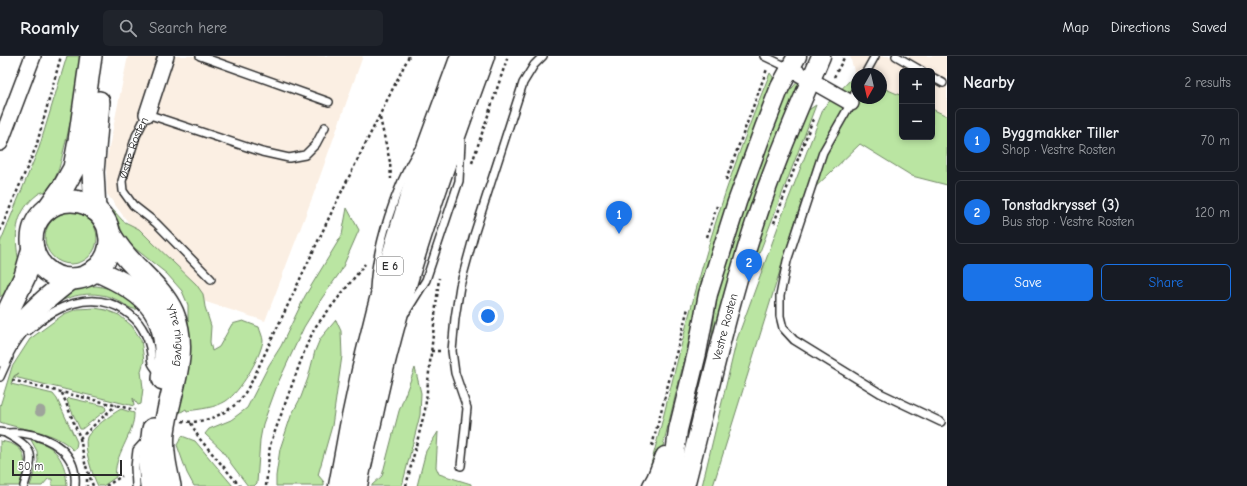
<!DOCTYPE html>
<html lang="en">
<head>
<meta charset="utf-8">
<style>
	:root { --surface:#171b24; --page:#20242c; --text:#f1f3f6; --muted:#9ea1a6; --line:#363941; --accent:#1a73e8 }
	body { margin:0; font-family:"Comic Neue",sans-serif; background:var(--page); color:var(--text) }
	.controls { position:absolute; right:12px; top:12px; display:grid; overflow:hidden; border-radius:6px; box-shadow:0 2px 6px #0003 }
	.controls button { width:36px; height:36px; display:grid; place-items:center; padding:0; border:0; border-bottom:1px solid var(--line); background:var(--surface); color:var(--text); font:20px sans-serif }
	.compass { position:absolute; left:851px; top:12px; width:36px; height:36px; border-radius:50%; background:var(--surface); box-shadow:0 2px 6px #0003; rotate:188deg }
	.scale { position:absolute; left:12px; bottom:10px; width:110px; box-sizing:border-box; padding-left:4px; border:2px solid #2b2b2b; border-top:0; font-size:11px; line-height:14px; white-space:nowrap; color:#2b2b2b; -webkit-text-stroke:3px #fff; paint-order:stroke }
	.you { position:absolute; left:488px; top:260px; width:14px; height:14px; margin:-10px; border:3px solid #fff; border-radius:50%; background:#1a73e8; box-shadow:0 0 0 6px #1a73e833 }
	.badge { display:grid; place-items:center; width:26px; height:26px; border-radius:50%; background:var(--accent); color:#fff; font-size:13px; font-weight:700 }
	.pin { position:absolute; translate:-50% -33px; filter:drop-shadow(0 1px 2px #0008) }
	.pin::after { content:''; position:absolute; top:21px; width:14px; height:12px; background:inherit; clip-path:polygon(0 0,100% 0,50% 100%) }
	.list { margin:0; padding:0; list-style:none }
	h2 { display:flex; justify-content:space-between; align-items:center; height:52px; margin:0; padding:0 16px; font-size:17px }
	h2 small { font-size:13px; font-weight:400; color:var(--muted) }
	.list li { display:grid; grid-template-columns:26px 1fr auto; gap:12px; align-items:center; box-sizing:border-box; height:64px; margin:0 8px 8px; padding:0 8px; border:1px solid var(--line); border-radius:6px }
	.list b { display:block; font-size:15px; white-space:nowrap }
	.list p { margin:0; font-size:13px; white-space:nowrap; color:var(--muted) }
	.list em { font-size:13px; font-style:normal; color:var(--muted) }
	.actions { display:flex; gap:8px; padding:12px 16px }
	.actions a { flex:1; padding:9px 0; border:1px solid var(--accent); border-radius:6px; text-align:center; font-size:14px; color:var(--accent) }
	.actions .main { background:var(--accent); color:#fff }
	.icon { flex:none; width:22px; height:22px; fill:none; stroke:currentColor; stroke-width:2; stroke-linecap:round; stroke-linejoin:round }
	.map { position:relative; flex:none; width:947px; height:430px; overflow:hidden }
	header { display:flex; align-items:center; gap:24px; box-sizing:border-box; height:56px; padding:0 20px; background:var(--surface); border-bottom:1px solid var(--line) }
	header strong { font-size:19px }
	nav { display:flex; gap:22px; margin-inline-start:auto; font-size:14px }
	.search { width:280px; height:36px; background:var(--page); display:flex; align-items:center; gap:10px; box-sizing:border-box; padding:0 14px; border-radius:6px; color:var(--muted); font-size:15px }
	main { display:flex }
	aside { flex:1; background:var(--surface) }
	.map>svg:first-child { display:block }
	.built { fill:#fbefe3 }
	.green { fill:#bae5a2; stroke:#728866 }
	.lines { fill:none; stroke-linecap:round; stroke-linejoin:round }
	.service-casing { stroke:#2b2b2b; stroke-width:10 }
	.minor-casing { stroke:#2b2b2b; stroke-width:18 }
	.tertiary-casing { stroke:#2b2b2b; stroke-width:21 }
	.secondary-casing { stroke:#2b2b2b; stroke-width:24 }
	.trunk-casing { stroke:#2b2b2b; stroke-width:25 }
	.path { stroke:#2b2b2b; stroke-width:2.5; stroke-dasharray:3 3; stroke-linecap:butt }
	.service { stroke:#fff; stroke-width:7 }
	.minor { stroke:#fff; stroke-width:15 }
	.tertiary { stroke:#fff; stroke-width:18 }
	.secondary { stroke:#fff; stroke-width:21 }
	.trunk { stroke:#fff; stroke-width:22 }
	.tree { fill:#9ea49b }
	.labels { text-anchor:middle; stroke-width:4; stroke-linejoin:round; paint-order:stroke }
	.shield { fill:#fff; stroke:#6b6b6b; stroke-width:1 }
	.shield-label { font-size:11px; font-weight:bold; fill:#2b2b2b }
	.street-label { font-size:12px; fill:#2b2b2b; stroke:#fff }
</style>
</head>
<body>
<header>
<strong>Roamly</strong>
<div class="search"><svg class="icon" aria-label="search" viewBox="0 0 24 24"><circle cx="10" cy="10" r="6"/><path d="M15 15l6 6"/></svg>Search here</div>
<nav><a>Map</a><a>Directions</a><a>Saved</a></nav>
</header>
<main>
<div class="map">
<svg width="947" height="430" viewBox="0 0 947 430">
	<rect width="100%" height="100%" fill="#fff"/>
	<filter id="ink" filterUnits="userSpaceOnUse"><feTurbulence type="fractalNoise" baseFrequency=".025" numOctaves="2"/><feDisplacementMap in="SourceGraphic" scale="8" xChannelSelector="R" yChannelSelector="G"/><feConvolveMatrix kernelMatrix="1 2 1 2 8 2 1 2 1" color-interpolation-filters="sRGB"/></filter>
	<g filter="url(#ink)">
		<!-- built -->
		<g class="built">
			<path d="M128,0H363L314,137L265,265L206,246L130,169L107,138L106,106Z"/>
			<path d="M850,0H947V60L932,53V15H902V40L881,31V18H857V20L855,19Z"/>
		</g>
		<!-- green -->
		<g class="green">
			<path d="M67,0H82C78,27 73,54 67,81C63,95 61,110 55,122C53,126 50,132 46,135C44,136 41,136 38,138C16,155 14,176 18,201H20V203L9,234L0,241V187L39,92Z"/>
			<path d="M770,17L773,21V24L748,88L726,154L698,248L661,398L645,430H643L650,412C668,345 683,278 702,212C721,145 744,81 770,17Z"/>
			<path d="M855,19L857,20V42H881V31L902,40V81H932V53L947,60V129L912,120L860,88L802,144L713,430H702L737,283L782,160L824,51Z"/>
			<path d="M800,23L802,27L709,300L717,242L738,168L786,39Z"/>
			<path d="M816,49L751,219L753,185L807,55Z"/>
			<path d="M347,152L359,174L341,215L322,242L304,271L278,327L263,368L260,384L257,427L254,430H248L232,409L222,394L205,378L209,373L231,364L247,352L269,309L281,290L305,240L342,179Z"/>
			<path d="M113,154L123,165L139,173L152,186L196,228L203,238L205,251L211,270L210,286L212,295L219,291L232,268L243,265L259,271C260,275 263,281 263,285C260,302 240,336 226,345C215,352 200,353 187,355L186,353L176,359L188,294V249L182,235L167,218L132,190L124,180Z"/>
			<circle cx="71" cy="182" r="26"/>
			<path d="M96,230C112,232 127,239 138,251L137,253C131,255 121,245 115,243C94,234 71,238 52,250L66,235L82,231Z"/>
			<path d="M95,252L106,254L119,259L132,270L141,284L144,305L141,315L143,332L141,348L138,349L133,342L134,350L14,321L19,317L14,320L11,328L53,338L57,343L77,386L76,392L73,394C55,374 24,375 0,366V350L12,311L30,283L64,258L77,253Z"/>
			<path d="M336,264L341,275L342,300L332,370L318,419L324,426V430H276V420L280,393L291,360L301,341L308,322L315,295L320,283Z"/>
			<path d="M415,312L421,337L420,359L402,430H372V429L382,420L399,355Z"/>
			<path d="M69,342L105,350L106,354L82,373H80L68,347L67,344Z"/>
			<path d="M121,353L134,357C135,377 112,402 116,421L103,430H98C93,421 83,391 87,381C92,372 112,358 121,353Z"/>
			<path d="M438,376L436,411L439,418L471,428V430H417L426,395Z"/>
			<path d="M182,380L195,385L233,430H194L187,417L177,389Z"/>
			<path d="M31,384C56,388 66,406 67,430H52V423H48L42,430H30L38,405L37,395Z"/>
			<path d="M0,385C30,389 27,407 19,430H0Z"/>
		</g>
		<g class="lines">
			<!-- service casing -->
			<g class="service-casing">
				<g id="service">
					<path d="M200,0L329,46"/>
					<path d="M764,0L789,12"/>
					<path d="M896,0L922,15"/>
					<path d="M865,18L875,0"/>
					<path d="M932,21L943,27"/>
					<path d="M857,32L851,47L823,96L787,205L780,240V260L783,272L794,284L880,337L941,366"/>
					<path id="s1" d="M211,223L156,167L133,149L123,135L122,125L136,80L147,58L262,96L289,102L305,99L316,88L325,71"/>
					<path d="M374,233C376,191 396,130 418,94"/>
					<path d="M406,256L426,224L459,125L461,86"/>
					<path d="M28,275C54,250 92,233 125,255C131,259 138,265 142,272C147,280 150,289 151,298C151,301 151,304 152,307C153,310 157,314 159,317"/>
					<path d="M0,321L9,301"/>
					<path d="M0,376C7,378 14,376 22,377C52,381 78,397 75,430"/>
					<path d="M7,378C37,394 33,400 24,430"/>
					<path d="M461,410L467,352L455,317L452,295L455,262L460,230L474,179L523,27L534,9L543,0"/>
					<path d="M136,430L135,411L137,394L146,384"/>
				</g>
			</g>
			<!-- minor casing -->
			<g class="minor-casing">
				<g id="minor">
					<path d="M791,13L851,47"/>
					<path d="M147,58L166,0"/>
					<path d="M0,87L33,0"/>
				</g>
			</g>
			<!-- tertiary casing -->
			<g class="tertiary-casing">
				<g id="tertiary">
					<path d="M652,430L656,423L665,400"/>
					<path d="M668,430L675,399L678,374L697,297L708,238L737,146L764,72L780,31L797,0"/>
					<path id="s2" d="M685,430C709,337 729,243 760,152C777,100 800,50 821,0"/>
				</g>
			</g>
			<!-- secondary casing -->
			<g class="secondary-casing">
				<g id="secondary">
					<circle cx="71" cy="184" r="39"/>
					<path d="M49,151L64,130L74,112L79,85L91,0"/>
					<path d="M95,154L93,116L99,46"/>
					<path id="s3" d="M109,177C116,188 123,198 133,208C148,224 164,237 173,257C190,297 169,336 164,376C162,395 166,412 170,430"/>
					<path d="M95,214C150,237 173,260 163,323"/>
					<path d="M0,272L25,220L33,192"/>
					<path d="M0,300C16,268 42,245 71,223"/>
					<path d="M151,430L149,407L153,373"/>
				</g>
			</g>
			<!-- trunk casing -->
			<g class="trunk-casing">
				<g id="trunk">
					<path d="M340,430C356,335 379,242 408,151C424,100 444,50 462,0"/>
					<path d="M356,430C360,407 366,384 371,362C397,238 439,119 483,0"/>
				</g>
			</g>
			<!-- path -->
			<g class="path">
				<path d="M834,21L845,0"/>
				<path d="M380,62L390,106L391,123"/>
				<path d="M472,107L508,0"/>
				<path d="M726,124L767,13"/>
				<path d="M774,167L813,63"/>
				<path d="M0,175L36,91L61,0"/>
				<path d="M707,181L717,150"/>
				<path d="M431,295H443"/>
				<path d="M12,324L135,354"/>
				<path d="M62,337L80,382L116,349"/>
				<path d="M182,365C201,369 227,358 240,344C245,338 248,331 252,325L335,149L409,0"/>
				<path d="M191,367L199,382L240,430"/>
				<path d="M80,382L86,412"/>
				<path d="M652,390L688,252"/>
				<path d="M86,410L93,430"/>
				<path d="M87,423V430"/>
				<path d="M106,430L122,420"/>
				<path d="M266,430L270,389L307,288L316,270L365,208"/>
				<path d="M406,430L425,354L439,222"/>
			</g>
			<!-- service -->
			<use href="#service" class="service"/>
			<!-- minor -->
			<use href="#minor" class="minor"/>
			<!-- tertiary -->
			<use href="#tertiary" class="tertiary"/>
			<!-- secondary -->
			<use href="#secondary" class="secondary"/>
			<!-- trunk -->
			<use href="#trunk" class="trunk"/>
		</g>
		<!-- trees -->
		<circle class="tree" cx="40" cy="355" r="5.5"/>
	</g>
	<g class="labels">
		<!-- shield labels -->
		<rect class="shield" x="377" y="201" width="26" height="18" rx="3"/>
		<g class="shield-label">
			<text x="390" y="214">E 6</text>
		</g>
		<!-- street labels -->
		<g class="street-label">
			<text dy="4" stroke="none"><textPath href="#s1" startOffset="170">Østre Rosten</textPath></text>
			<text dy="4" stroke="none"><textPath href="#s2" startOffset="164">Vestre Rosten</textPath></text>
			<text dy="4" stroke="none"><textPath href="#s3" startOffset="126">Ytre ringveg</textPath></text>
		</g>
	</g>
</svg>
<div class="controls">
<button>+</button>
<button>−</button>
</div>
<svg class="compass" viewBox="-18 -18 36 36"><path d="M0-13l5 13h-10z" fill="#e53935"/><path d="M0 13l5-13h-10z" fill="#9ea1a6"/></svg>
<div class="scale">50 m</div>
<div class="you"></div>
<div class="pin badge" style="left:619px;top:178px">1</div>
<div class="pin badge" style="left:749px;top:226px">2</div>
</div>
<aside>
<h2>Nearby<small>2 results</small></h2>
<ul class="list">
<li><span class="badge">1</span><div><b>Byggmakker Tiller</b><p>Shop · Vestre Rosten</p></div><em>70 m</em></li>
<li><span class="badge">2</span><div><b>Tonstadkrysset (3)</b><p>Bus stop · Vestre Rosten</p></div><em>120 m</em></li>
</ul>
<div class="actions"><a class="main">Save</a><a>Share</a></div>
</aside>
</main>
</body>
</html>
